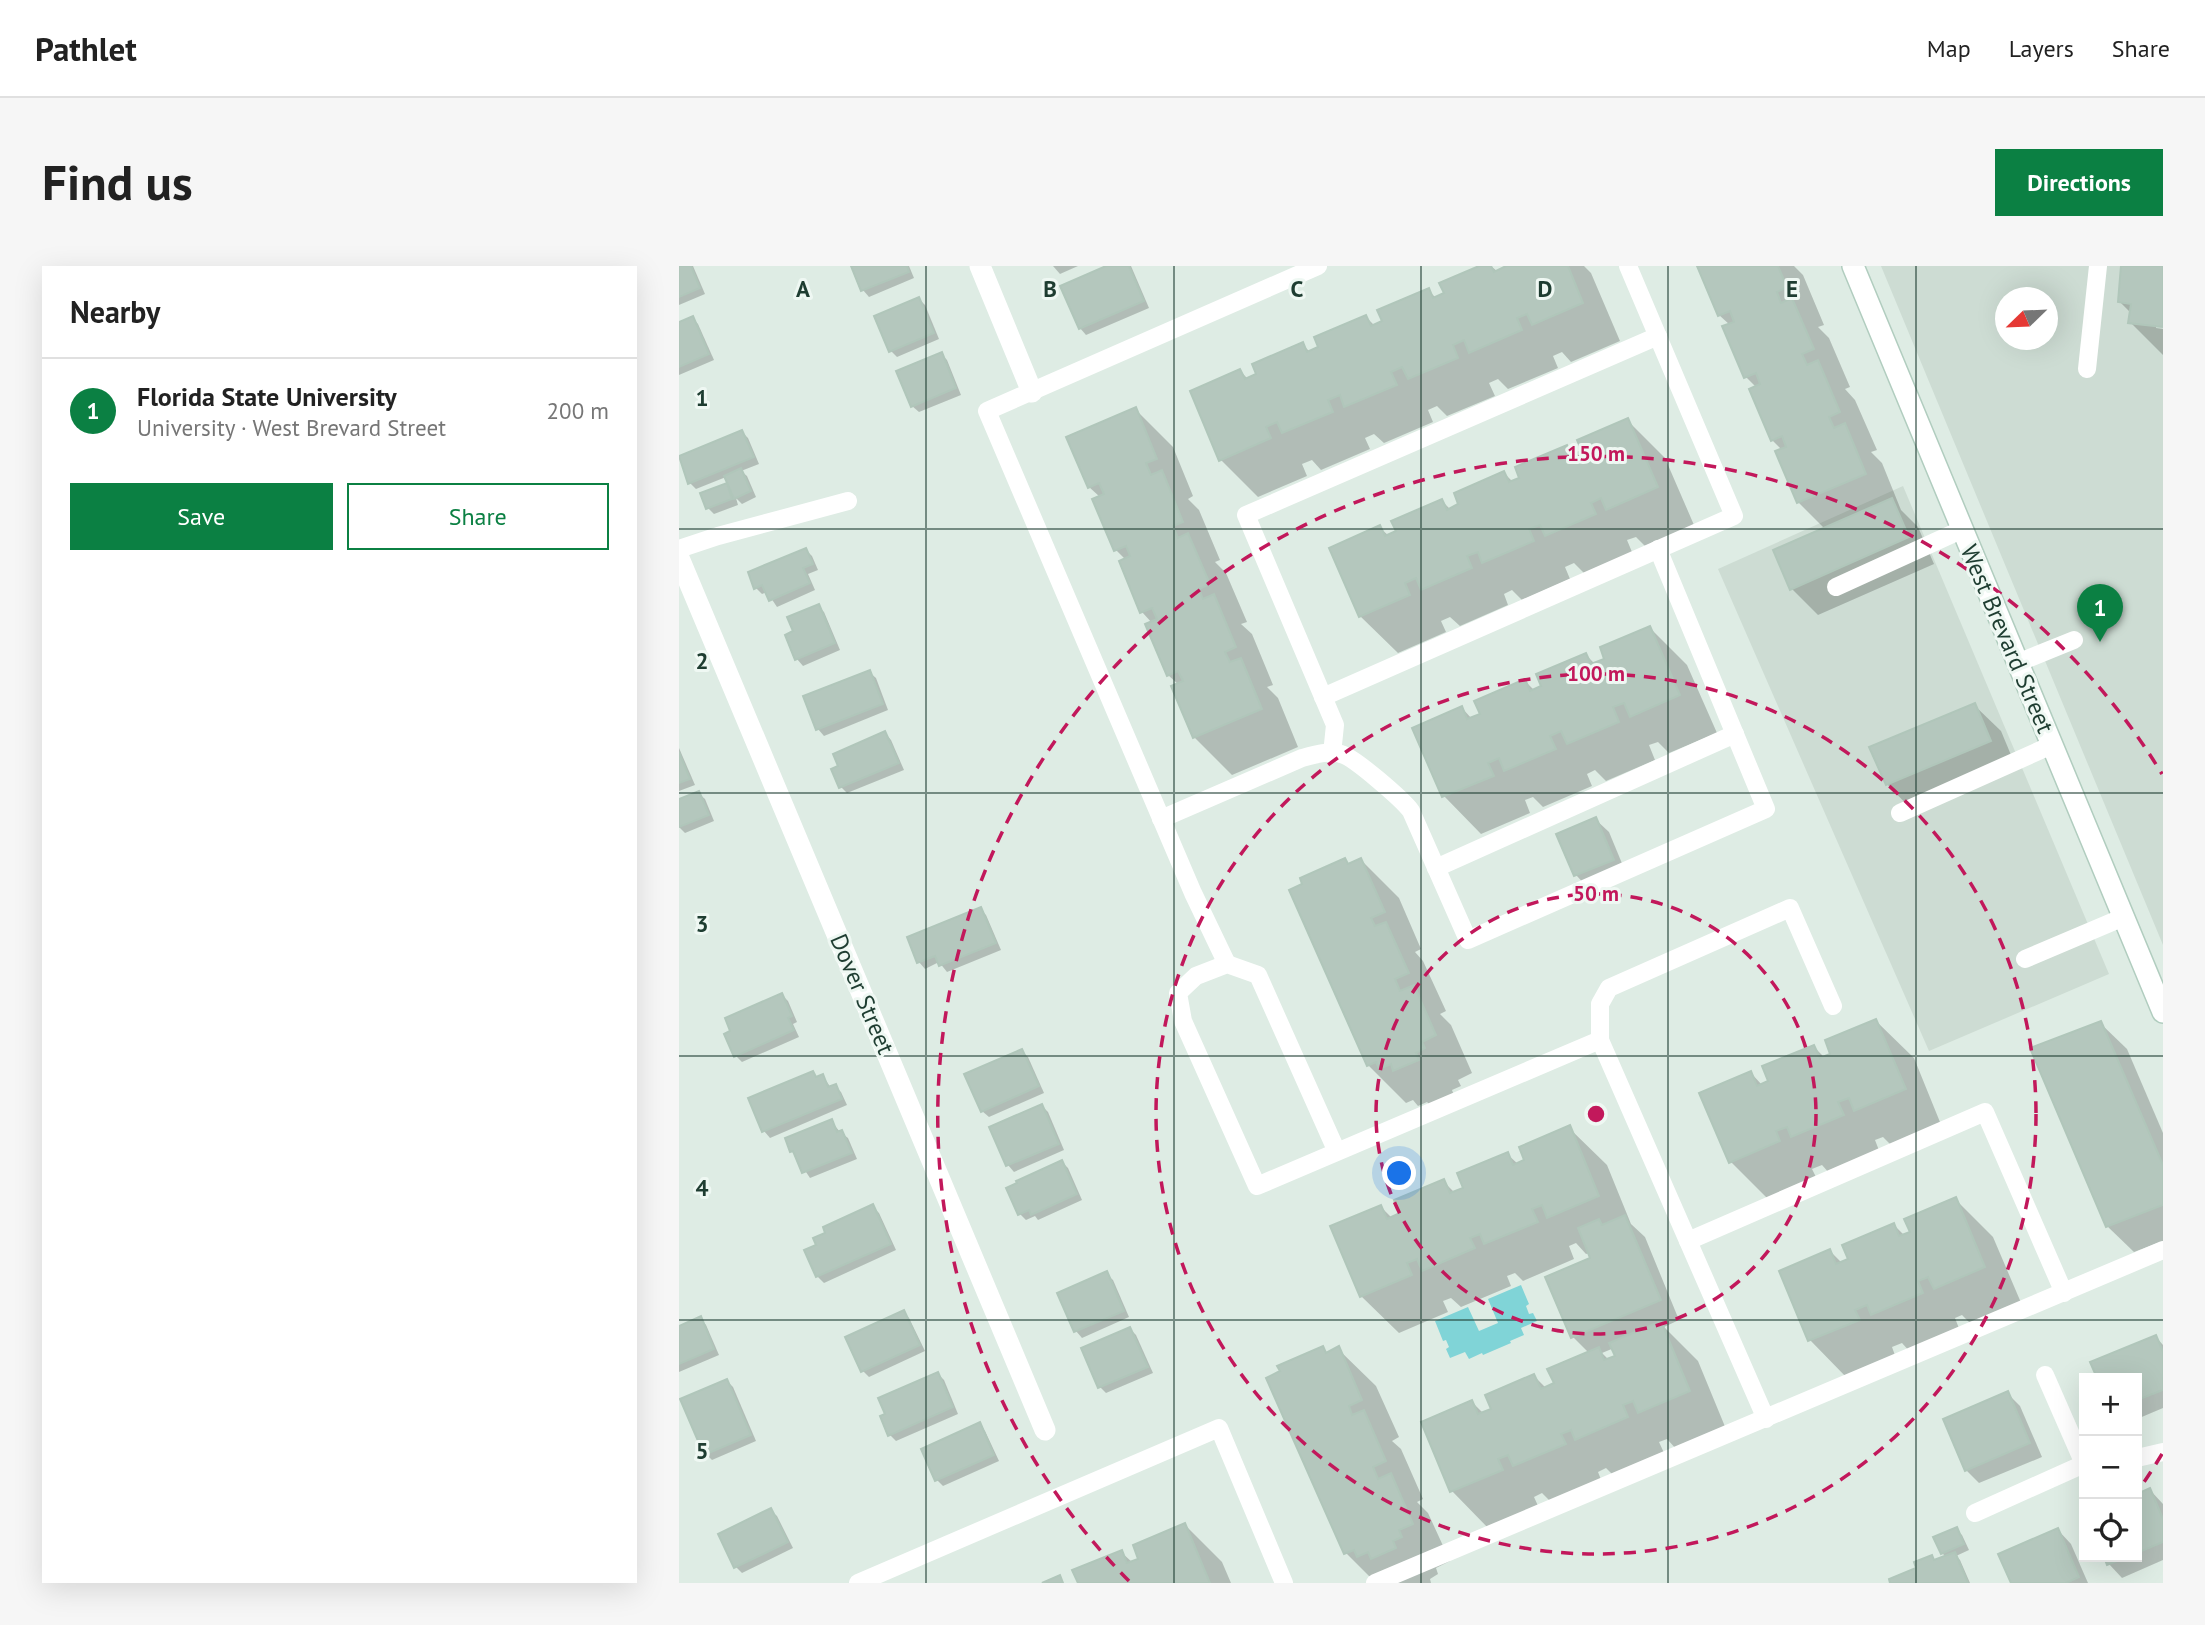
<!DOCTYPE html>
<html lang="en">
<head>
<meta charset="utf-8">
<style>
	:root { --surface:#fff; --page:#f6f6f6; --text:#222; --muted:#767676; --line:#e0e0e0; --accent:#0b8043 }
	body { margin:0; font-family:"PT Sans",sans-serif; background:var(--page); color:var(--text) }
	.controls { position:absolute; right:21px; bottom:21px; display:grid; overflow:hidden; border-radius:0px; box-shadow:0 7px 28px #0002 }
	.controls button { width:63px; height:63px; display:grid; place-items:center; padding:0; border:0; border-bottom:2px solid var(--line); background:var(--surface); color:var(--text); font:35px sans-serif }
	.compass { position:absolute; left:1316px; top:21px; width:63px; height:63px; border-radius:50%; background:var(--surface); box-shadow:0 7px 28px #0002; rotate:247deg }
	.you { position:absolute; left:721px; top:908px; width:24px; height:24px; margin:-18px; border:5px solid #fff; border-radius:50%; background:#1a73e8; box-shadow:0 0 0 10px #1a73e833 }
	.badge { display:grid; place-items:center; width:46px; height:46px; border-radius:50%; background:var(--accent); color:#fff; font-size:23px; font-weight:700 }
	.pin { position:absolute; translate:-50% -58px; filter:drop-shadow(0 2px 4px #0008) }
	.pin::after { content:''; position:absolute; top:37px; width:24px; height:21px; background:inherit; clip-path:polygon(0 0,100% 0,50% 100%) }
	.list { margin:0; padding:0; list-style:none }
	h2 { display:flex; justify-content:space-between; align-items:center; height:91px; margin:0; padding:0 28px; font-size:30px }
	h2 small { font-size:23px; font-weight:400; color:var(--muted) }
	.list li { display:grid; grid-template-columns:46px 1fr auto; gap:21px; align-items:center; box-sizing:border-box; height:105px; padding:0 28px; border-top:2px solid var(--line) }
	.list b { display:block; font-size:26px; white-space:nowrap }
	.list p { margin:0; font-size:23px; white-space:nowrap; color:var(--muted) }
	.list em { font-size:23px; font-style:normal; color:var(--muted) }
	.actions { display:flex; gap:14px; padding:21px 28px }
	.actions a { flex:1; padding:16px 0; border:2px solid var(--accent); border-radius:0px; text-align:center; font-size:24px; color:var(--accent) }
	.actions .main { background:var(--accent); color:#fff }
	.icon { flex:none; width:38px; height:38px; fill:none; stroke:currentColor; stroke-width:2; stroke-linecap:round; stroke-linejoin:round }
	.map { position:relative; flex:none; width:1484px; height:1317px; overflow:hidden; border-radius:0px }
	header { display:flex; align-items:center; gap:42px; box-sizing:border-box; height:98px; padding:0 35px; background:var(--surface); border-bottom:2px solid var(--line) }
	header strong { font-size:33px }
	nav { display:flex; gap:38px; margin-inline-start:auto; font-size:24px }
	.intro { display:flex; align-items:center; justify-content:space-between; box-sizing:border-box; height:168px; padding:0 42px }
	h1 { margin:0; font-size:49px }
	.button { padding:18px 32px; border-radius:0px; background:var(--accent); color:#fff; font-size:24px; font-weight:700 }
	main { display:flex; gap:42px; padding:0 42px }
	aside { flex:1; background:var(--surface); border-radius:0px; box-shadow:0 7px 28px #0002 }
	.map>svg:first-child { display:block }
	.built { fill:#cddcd3; fill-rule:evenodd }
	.water { fill:#80d4d7 }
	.shadow { fill:#0003; fill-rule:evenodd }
	.building { fill:#b4c7bd; stroke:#b0c6ba; stroke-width:2 }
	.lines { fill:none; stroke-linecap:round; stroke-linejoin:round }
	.secondary-casing { stroke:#b1cdbf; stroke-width:24 }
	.lane { stroke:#fff; stroke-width:18 }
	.street { stroke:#fff; stroke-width:21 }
	.secondary { stroke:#fff; stroke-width:21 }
	.grid { fill:none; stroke:#1e3d31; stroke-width:2; stroke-opacity:0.55 }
	.ring { fill:none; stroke:#c2185b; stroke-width:3.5; stroke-dasharray:12 9 }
	.labels { text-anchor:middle; stroke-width:6; stroke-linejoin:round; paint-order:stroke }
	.street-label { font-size:24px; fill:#1e3d31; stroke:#eff8f3 }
	.grid-label { font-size:23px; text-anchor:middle; font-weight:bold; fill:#1e3d31; stroke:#eff8f3; stroke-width:6; stroke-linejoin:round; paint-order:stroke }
	.centre { fill:#c2185b; stroke:#eff8f3; stroke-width:3.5 }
	.ring-label { font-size:21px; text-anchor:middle; font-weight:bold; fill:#c2185b; stroke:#eff8f3; stroke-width:6; stroke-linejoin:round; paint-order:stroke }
</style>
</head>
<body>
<header>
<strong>Pathlet</strong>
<nav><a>Map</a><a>Layers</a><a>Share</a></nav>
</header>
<div class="intro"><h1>Find us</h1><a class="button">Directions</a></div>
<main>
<aside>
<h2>Nearby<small></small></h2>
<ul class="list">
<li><span class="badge">1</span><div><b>Florida State University</b><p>University · West Brevard Street</p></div><em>200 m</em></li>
</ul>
<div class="actions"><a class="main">Save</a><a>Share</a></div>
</aside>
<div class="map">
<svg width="1484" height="1317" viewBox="0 0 1484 1317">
	<rect width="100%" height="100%" fill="#deece4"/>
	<!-- built -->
	<g class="built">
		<path d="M1202,0H1484V679ZM1326,32H1368V74H1326Z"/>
		<path d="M1224,220L1430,708L1250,785L1039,303Z"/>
	</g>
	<!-- water -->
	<path class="water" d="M842,1019L850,1038L847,1040L850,1048L854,1047L858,1055L842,1062L845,1069L831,1075L832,1077L804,1089L803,1087L790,1093L786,1086L771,1092L767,1083L770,1081L767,1074L764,1075L756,1055L789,1041L800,1065L819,1057L809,1033Z"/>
	<!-- shadow -->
	<g class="shadow">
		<path d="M0,0H14L26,28L0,39Z"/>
		<path d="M173,0H230L235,12L190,31L184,24Z"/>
		<path d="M374,0H399L381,8Z"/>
		<path d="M432,0H452L470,42L407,69L401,62L383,21Z"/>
		<path d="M805,0H812L819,6L829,0H905L912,7L941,75L892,96L883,86L874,90L879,102L829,123L819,113L810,117L816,130L768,150L758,140L749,144L754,156L705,177L695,168L686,172L691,183L642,204L633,194L623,198L628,210L579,231L542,194L561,105L569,113L623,78L631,86L687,51L696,60L749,24L757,32L767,28Z"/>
		<path d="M1020,0H1115L1124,9L1145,59L1139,61L1150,72L1171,121L1166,123L1176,134L1198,184L1192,186L1203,197L1222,244L1239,261L1255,298L1139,349L1113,323L1146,263L1119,236L1103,184L1093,174L1078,122L1067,111L1051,59L1040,49Z"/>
		<path d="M1444,0H1484V60L1477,59V62L1484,63V89L1451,56L1452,47L1441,36Z"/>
		<path d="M240,33L246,39L260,73L218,91L212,85Z"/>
		<path d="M13,52L19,58L35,94L0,109V58Z"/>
		<path d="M262,88L268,94L282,129L240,146L233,140Z"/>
		<path d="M456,143L494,181L514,230L509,233L520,244L541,294L536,296L547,307L568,356L562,358L573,368L594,419L588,421L599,432L619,481L553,509L515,471L500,419L489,409L473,357L463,346L447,294L437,284L421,231L410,221Z"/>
		<path d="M948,154L986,192L1015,259L966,280L957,271L948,274L953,286L905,307L895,297L886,301L891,313L843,334L833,324L825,328L829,339L781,360L771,351L762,355L767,366L719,387L681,350L701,262L710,270L763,235L772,244L825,207L834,216L887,181L896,190L905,186Z"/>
		<path d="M63,166L69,172L80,198L62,205L68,210L77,231L63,238L57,232L59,239L35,248L29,242L24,228L51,218L47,211L17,223L11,217Z"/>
		<path d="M127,284L133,290L139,304L129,308L136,324L98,341L88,326L83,328L77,322Z"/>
		<path d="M139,340L145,346L161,384L124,400L118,393L108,370L116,366Z"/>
		<path d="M971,362L1008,399L1038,467L990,487L979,476L970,479L976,494L927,515L916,504L908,508L913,520L864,541L854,531L846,534L851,547L802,568L765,530L735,463L783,442L793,453L803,449L846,415L856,425L907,389L916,398L927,393Z"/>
		<path d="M190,406L197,412L209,444L145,470L139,463L126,431Z"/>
		<path d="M1295,439L1322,465L1337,501L1234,545L1208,518Z"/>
		<path d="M206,467L212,474L225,504L168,527L162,521Z"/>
		<path d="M0,482L16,519L0,525Z"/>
		<path d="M19,527L26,533L35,555L6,567L0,561V535Z"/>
		<path d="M916,553L930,566L947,607L910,623L897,609Z"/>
		<path d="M666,594L671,599L682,594L720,632L742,683L736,686L744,695L767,745L761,748L772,759L793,807L779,814L782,820L773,824L776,832L753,841L748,836L739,840L734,834L727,837L689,799Z"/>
		<path d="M301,643L307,649L322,684L268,706L260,696L246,703L240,696L230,672Z"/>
		<path d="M103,729L109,735L118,756L114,758L120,771L63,796L57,790Z"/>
		<path d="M1197,755L1235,792L1263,861L1214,881L1204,871L1196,874L1201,887L1151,908L1143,899L1133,903L1138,913L1089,933L1052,896L1072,807L1083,819L1091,816L1135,781L1146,792Z"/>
		<path d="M1421,757L1448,783L1484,867V975L1455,986L1428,960Z"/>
		<path d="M342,785L349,791L365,827L310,851L303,845Z"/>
		<path d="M134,807L139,812L144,810L152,822L156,820L162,826L168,839L91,872L85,865L71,833Z"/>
		<path d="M363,840L369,846L385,884L335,906L329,899L313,862Z"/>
		<path d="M152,855L161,866L169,872L178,893L131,912L113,885Z"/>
		<path d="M890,862L928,899L952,958L966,971L1000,1054L985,1061L1019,1095L1047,1163L998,1184L988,1173L980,1176L986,1189L935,1210L927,1202L919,1206L923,1216L873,1237L863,1227L855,1231L860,1242L810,1263L773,1225L744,1157L793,1136L805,1148L814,1144L855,1110L867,1122L877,1118L910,1087L894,1071L914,993L911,987L907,988L897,977L890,980L895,993L844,1015L836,1007L828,1010L832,1020L782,1041L772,1032L764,1035L769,1046L720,1067L682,1030L702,941L713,952L723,948L764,915L776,927L786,923L828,888L839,898ZM935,1082L938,1091L930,1094L923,1087Z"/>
		<path d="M383,896L389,902L403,934L359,954L356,950L347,954L341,948Z"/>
		<path d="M1276,933L1314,971L1343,1039L1294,1060L1283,1049L1276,1052L1281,1065L1231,1086L1223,1077L1213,1081L1217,1092L1168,1112L1131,1074L1151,985L1163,997L1171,994L1215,959L1226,970L1233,967Z"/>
		<path d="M194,941L200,947L217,984L145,1017L138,1010L127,985L139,979Z"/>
		<path d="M427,1008L434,1014L450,1051L403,1072L397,1065L381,1028Z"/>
		<path d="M224,1046L230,1052L246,1085L190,1111L184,1105Z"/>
		<path d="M21,1052L27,1059L40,1089L0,1106V1061Z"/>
		<path d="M451,1063L457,1069L474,1107L427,1127L421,1121Z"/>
		<path d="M1477,1071L1484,1079V1142L1458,1153V1112H1420L1413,1097Z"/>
		<path d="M643,1082L649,1087L659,1083L697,1120L720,1171L713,1175L722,1183L744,1233L738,1236L749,1247L771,1295L757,1302L759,1308L751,1313L752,1317H697L667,1287Z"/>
		<path d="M259,1108L265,1114L279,1148L217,1175L211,1169Z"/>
		<path d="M48,1115L54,1121L77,1175L33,1194L27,1188Z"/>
		<path d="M1328,1127L1341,1140L1363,1191L1300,1217L1287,1204Z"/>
		<path d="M300,1158L306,1165L320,1195L264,1220L258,1214Z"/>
		<path d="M1471,1224L1484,1238V1294L1443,1312L1430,1298L1427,1291H1458V1230Z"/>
		<path d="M91,1244L98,1250L114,1282L63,1307L57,1301Z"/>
		<path d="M506,1259L543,1296L552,1317H400L442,1286L454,1297Z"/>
		<path d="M1277,1263L1283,1269L1290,1284L1277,1290L1281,1294L1291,1317H1213L1239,1302L1252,1291L1257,1296L1267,1291L1263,1287Z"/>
		<path d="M1379,1264L1392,1278L1409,1317H1334Z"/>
	</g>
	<!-- building -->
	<g class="building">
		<path d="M0,0H12L21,22L0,31Z"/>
		<path d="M172,0H228L230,6L182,25Z"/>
		<path d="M427,0H450L465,35L400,63L381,20Z"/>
		<path d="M800,0H812L815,6L827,0H889L904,37L853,59L848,48L838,52L843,64L790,87L785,74L774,79L779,92L729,113L723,101L712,106L718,119L665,141L661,129L649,134L654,146L603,167L598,156L587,161L592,172L540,195L511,125L561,103L566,113L577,108L573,98L624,76L628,86L639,81L635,71L687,49L692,60L703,55L698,44L750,22L754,32L765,27L760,17Z"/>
		<path d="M1018,0H1099L1108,21L1098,26L1102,37L1113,32L1135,83L1123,88L1128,99L1139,94L1161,146L1150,151L1155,162L1166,157L1187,208L1118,237L1096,185L1107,181L1103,170L1092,175L1070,123L1081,118L1077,107L1065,112L1043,60L1055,56L1051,45L1039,50Z"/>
		<path d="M1442,0H1484V61L1449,57L1452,38L1439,36Z"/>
		<path d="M240,31L255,67L210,86L195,50Z"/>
		<path d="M14,50L30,88L0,101V56Z"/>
		<path d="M263,86L277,122L232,141L217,105Z"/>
		<path d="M457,141L478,193L467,197L472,209L483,204L504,256L494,260L499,272L509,267L531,318L520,323L524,333L535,328L557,381L546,386L551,396L562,392L583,443L514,472L492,420L504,415L499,405L488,410L466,358L478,353L473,342L461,347L440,295L451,290L447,280L435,285L413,233L425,228L420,217L409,222L387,171Z"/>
		<path d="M949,152L979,221L927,244L922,232L912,237L917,248L866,270L861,259L850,263L855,275L803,297L799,286L788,290L793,302L742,324L737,312L726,317L731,329L680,351L650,282L701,259L706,270L717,265L712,255L763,233L768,244L779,238L775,227L825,205L830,216L840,212L836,201L888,179L892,189L903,185L898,174Z"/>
		<path d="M63,164L75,191L9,218L0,190Z"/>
		<path d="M62,202L72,225L55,233L45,210Z"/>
		<path d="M48,217L53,233L27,243L21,227Z"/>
		<path d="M1213,232L1230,271L1111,324L1094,284Z"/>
		<path d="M127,282L134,298L124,302L131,317L90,335L83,319L75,323L69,306Z"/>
		<path d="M140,338L156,377L116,394L106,369L114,365L108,351Z"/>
		<path d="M971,360L1001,429L951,451L945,437L934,441L940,456L888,478L882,465L871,470L877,483L825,505L820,492L809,497L815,510L763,531L733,462L783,440L788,453L801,448L795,435L846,413L851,425L862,420L857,408L907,387L912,398L925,393L921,381Z"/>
		<path d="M191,404L204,438L137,464L124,430Z"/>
		<path d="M1296,437L1312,475L1207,519L1190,481Z"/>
		<path d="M206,465L220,497L160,522L152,503L159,500L154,488Z"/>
		<path d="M0,486L11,513L0,517Z"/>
		<path d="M20,525L30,549L0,561V533Z"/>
		<path d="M917,551L935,594L895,610L877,568Z"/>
		<path d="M666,592L669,598L682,592L706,646L692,652L696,660L707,656L730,707L716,713L721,725L735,719L757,769L743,776L746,782L737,787L740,794L714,805L712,798L700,803L697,796L688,800L610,624L623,618L621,612Z"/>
		<path d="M302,641L317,677L260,700L256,690L238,697L228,671Z"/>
		<path d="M103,727L113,750L109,752L115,764L55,791L45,768L51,765L46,752Z"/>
		<path d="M1197,753L1227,823L1175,845L1170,832L1159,836L1165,849L1112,871L1108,861L1097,865L1101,875L1050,897L1020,827L1072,805L1078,820L1089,815L1083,800L1135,779L1141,792L1151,788L1146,774Z"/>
		<path d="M1422,755L1484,899V939L1427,961L1351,782Z"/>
		<path d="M343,783L360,820L302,846L285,808Z"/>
		<path d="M134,805L137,811L144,808L149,821L157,818L163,833L83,866L69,832Z"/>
		<path d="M363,838L380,878L327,900L310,861Z"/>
		<path d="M153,853L158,866L163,864L173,887L123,907L114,885L111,886L106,872Z"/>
		<path d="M891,859L920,930L868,952L863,939L853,943L859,956L805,978L801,968L791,972L796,982L743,1005L738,993L728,997L733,1009L681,1031L651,960L702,939L708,953L721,947L715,934L765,913L771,927L784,922L778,907L829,886L834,899L845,894L840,881Z"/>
		<path d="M383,894L398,928L352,949L350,944L339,949L327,922L338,917L337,915Z"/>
		<path d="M1277,931L1306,1001L1255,1023L1249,1011L1239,1015L1244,1027L1192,1049L1188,1039L1176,1044L1181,1054L1129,1075L1100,1005L1151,983L1157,998L1169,993L1163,979L1215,957L1220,970L1231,966L1225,953Z"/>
		<path d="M194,938L212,978L137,1011L125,984L137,979L134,972L146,967L144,961Z"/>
		<path d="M946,949L982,1034L892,1072L866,1011L911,992L899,962L920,953L923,959Z"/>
		<path d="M428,1005L445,1045L395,1066L378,1027Z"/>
		<path d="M225,1044L241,1079L182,1106L166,1071Z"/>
		<path d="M22,1050L35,1083L0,1098V1060Z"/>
		<path d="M982,1055L1011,1125L959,1147L954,1135L944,1139L949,1151L896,1174L892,1164L882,1168L887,1178L834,1200L829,1189L819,1193L824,1204L771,1226L742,1156L793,1134L799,1148L812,1143L806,1129L855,1108L862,1123L875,1117L868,1103L920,1081L925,1094L936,1090L930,1077Z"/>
		<path d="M451,1061L469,1101L419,1122L402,1082Z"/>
		<path d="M1477,1069L1484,1086V1124L1458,1134V1112H1418L1411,1096Z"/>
		<path d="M644,1080L647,1087L660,1080L683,1134L670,1140L673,1149L685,1144L707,1195L694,1201L699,1213L712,1207L734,1258L720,1264L723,1271L714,1275L717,1282L692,1293L689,1286L678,1291L675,1284L665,1288L587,1112L601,1105L598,1100Z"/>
		<path d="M259,1106L274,1141L209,1170L201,1150L206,1148L199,1132Z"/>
		<path d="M48,1113L72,1169L25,1189L1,1133Z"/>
		<path d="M1329,1125L1351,1177L1286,1205L1264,1153Z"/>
		<path d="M301,1156L315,1189L256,1215L242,1183Z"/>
		<path d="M1471,1222L1484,1253V1276L1458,1287V1228Z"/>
		<path d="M92,1242L109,1276L55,1302L39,1268Z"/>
		<path d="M506,1257L531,1317H399L393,1304L443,1284L448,1297L459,1293L454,1279Z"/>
		<path d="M1278,1261L1285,1278L1262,1288L1254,1271Z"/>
		<path d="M1379,1262L1400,1311L1387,1317H1332L1319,1288Z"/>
		<path d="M1276,1286L1289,1317H1211L1210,1313L1237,1302L1235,1296L1253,1289L1255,1294Z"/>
		<path d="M1425,1291H1448L1428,1299Z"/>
		<path d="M381,1309L384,1317H363Z"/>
	</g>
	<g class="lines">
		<!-- secondary casing -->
		<g class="secondary-casing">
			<path id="secondary" d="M1174,0L1484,746"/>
		</g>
		<!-- lane -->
		<g class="lane">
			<path d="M1408,103L1419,0"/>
			<path d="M0,283L39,270L169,235"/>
			<path d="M1157,321L1282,264"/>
			<path d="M1338,397L1395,374"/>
			<path d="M644,431L1055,250L949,0"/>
			<path d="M653,488L656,459L567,249L979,70"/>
			<path d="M1221,547L1373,479"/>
			<path d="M482,553L623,492C634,489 651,484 662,488C675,491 724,534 732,545L789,674L1087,543L979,283"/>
			<path d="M757,602L1056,468"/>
			<path d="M1346,693L1445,651"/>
			<path d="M548,698L514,627L308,145L639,0"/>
			<path d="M658,886L579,709L548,698L517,710L499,727L504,755L578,920L921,774"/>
			<path d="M1009,975L1306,846L1385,1027"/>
			<path d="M1366,1109L1405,1198"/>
			<path d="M1087,1153L921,774V738L930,722L1111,642L1154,740"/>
			<path d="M1458,1192L1484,1186"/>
			<path d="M1296,1247L1405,1198"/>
			<path d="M179,1317L540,1162L605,1317"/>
			<path d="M696,1317L1484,984"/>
		</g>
		<!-- street -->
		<g class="street">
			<path d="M301,0L353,126"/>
			<path d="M0,292L366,1164"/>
		</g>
		<!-- secondary -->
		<use href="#secondary" class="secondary"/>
	</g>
	<!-- grid -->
	<path class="grid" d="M247,0V1317M495,0V1317M742,0V1317M989,0V1317M1237,0V1317M0,263H1484M0,527H1484M0,790H1484M0,1054H1484"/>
	<!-- distance rings -->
	<g class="ring">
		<circle cx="917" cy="848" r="220"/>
		<circle cx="917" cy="848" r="440"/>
		<path d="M1483 1188A660 660 0 0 1 1461 1222M450 1315A660 660 0 1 1 1483 508"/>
	</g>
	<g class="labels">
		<!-- street labels -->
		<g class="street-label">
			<text transform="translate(1328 373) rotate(67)" y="8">West Brevard Street</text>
			<text transform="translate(183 728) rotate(67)" y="8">Dover Street</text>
		</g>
	</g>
	<g class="grid-label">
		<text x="124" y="31">A</text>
		<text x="371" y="31">B</text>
		<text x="618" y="31">C</text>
		<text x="866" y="31">D</text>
		<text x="1113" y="31">E</text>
		<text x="23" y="140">1</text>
		<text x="23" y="403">2</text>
		<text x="23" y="666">3</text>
		<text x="23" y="930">4</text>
		<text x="23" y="1193">5</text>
	</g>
	<circle cx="917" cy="848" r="10" class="centre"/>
	<g class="ring-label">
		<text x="917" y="195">150 m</text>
		<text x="917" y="415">100 m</text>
		<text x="917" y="635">50 m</text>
	</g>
</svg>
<div class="controls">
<button>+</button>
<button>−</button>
<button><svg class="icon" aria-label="locate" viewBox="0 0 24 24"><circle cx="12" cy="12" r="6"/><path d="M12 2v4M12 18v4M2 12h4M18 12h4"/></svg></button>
</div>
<svg class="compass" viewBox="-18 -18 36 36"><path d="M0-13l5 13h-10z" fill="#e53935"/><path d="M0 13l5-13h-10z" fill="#767676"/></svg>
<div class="you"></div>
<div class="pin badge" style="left:1421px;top:376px">1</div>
</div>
</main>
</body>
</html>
